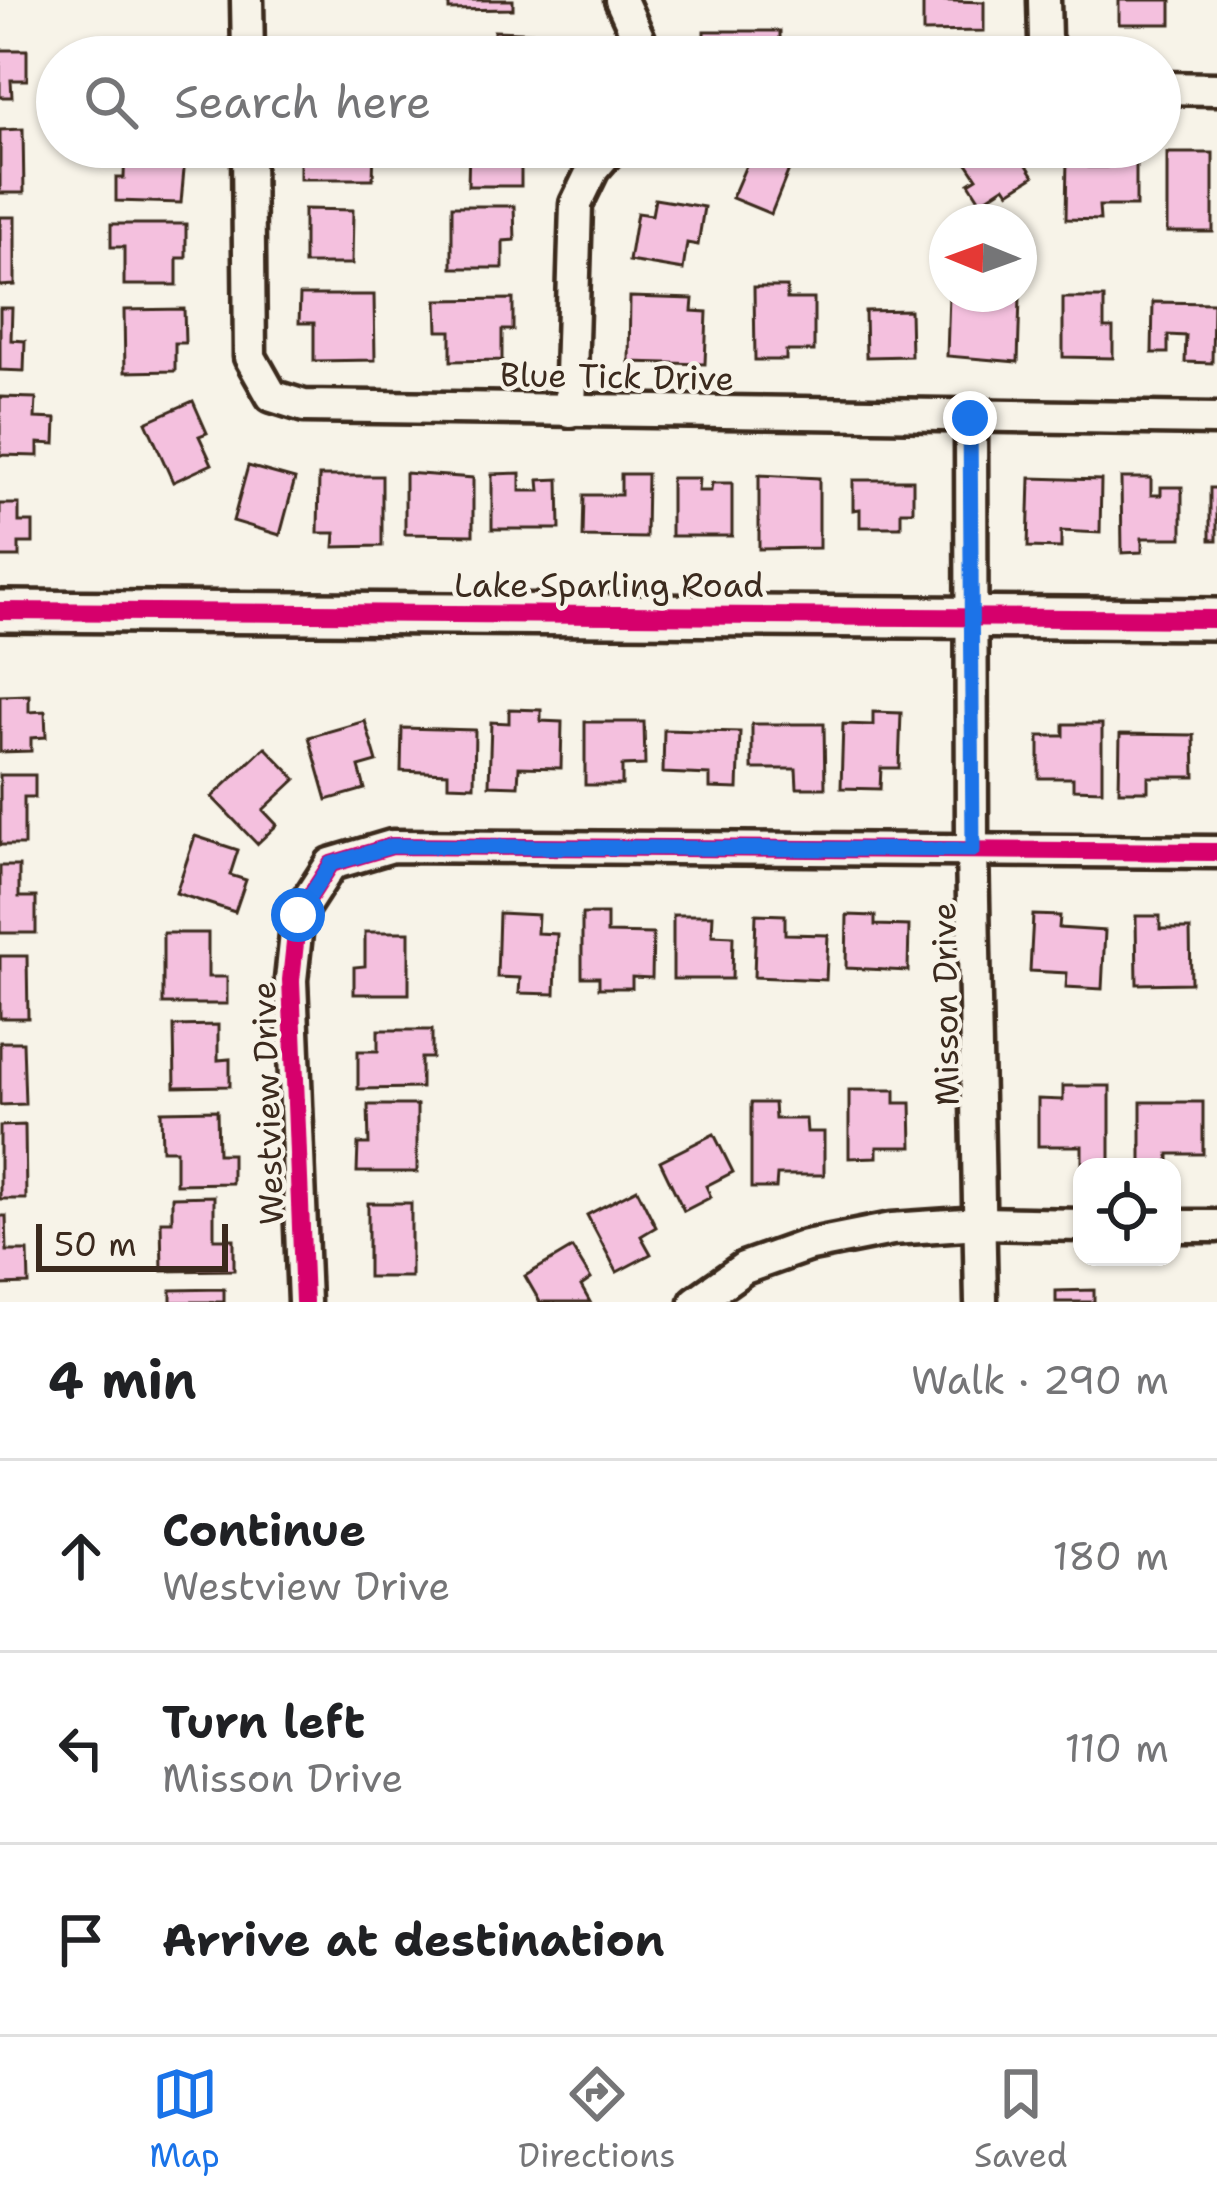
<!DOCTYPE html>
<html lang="en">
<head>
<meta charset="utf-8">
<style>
	:root { --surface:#fff; --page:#f2f2f2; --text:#202124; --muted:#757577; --line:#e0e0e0; --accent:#1a73e8 }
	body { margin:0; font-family:"Shantell Sans",sans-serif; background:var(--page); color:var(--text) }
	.controls { position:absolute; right:36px; bottom:36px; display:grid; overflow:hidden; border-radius:24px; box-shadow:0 3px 9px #0004 }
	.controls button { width:108px; height:108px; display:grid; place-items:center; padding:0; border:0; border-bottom:3px solid var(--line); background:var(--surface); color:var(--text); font:60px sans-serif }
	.compass { position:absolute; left:929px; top:204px; width:108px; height:108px; border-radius:50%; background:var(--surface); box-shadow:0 3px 9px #0004; rotate:271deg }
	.scale { position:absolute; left:36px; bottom:30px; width:192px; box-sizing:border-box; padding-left:12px; border:6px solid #3b2a1e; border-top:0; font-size:33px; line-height:42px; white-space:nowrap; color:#3b2a1e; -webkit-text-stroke:9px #f7f3e8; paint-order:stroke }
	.stop { position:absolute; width:36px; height:36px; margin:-27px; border:9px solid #1a73e8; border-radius:50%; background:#fff }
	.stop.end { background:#1a73e8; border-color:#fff; box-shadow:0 3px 12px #0008 }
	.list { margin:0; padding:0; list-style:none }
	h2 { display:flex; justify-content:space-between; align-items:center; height:156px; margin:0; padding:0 48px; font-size:51px }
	h2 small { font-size:39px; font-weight:400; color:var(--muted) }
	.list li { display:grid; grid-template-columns:78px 1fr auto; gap:36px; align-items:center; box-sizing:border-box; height:192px; padding:0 48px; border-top:3px solid var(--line) }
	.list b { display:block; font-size:45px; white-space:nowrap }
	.list p { margin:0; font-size:39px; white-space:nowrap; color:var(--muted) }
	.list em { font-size:39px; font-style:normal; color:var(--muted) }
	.icon { flex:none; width:66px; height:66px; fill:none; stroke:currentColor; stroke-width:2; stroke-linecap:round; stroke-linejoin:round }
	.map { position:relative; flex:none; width:1217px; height:1302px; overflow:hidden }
	.search { position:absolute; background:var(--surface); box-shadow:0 3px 9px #0004; left:36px; right:36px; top:36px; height:132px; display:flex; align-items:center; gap:30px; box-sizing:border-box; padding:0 42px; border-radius:66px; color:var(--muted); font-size:45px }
	.sheet { height:732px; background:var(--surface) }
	nav { display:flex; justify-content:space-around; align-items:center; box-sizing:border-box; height:168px; border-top:3px solid var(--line); background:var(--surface); font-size:33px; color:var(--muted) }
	nav a { display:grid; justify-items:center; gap:6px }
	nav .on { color:var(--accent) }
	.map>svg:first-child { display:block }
	.building { fill:#f4c0de; stroke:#3b2a1e; stroke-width:3 }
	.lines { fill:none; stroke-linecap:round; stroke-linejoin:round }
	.minor-casing { stroke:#3b2a1e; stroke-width:39 }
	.tertiary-casing { stroke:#3b2a1e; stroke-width:48 }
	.minor { stroke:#f7f3e8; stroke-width:30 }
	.tertiary { stroke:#f7f3e8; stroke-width:39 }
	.cycleway-casing { stroke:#f7f3e8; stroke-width:26 }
	.cycleway { stroke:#d6006c; stroke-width:18 }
	.route { stroke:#1a73e8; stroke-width:15 }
	.labels { text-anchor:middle; stroke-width:9; stroke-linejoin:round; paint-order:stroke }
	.street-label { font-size:33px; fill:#3b2a1e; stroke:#f7f3e8 }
</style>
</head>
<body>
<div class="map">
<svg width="1217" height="1302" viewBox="0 0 1217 1302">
	<rect width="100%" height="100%" fill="#f7f3e8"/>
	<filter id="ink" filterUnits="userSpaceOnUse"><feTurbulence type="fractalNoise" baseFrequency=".00833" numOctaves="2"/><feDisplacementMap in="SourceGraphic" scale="24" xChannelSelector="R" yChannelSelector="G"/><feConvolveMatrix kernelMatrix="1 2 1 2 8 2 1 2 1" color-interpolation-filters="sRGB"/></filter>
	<g filter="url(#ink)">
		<!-- building -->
		<g class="building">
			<path d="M449,0H513V9L449,10Z"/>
			<path d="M923,0L984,2V31L923,32Z"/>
			<rect x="1119" y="0" width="52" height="24"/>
			<path d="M494,31L546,33V53L540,52L539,57H493Z"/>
			<rect x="704" y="31" width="76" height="26"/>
			<rect x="306" y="42" width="46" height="15"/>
			<path d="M171,43V57H117V44Z"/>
			<path d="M0,50H27V80H11L12,97H0Z"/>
			<path d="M23,129L24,193H0V130Z"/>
			<path d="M125,147H186L181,203L116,201V178H124Z"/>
			<path d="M307,147H374L373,179H300V149Z"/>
			<path d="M454,147H521V186H468L469,148Z"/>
			<path d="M739,147H784L796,152L771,214L732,198L747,163L734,158Z"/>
			<path d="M978,147H1015L1034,176L1009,192L1005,186L981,202L969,183L977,178L963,157Z"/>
			<path d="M1106,150H1136V206H1099L1100,220L1066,219L1067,156H1088V167H1106Z"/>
			<rect x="1167" y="153" width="46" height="79"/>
			<path d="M655,199L704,207L698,245L687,243L683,270L629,261L637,213L652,215Z"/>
			<path d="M452,206H514L515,240L503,241V268H452Z"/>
			<path d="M304,209L353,210L352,264H304Z"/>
			<path d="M0,217H15V285L0,286Z"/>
			<path d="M111,224H186V258H177V285H124V247H111Z"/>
			<path d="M754,287H787V299H814V351H786V360H755Z"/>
			<path d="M949,294L1020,296L1018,362L947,356Z"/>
			<path d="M300,295H374L375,360L314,361V323H299Z"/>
			<path d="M630,297L693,299L692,311L707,312L705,364L629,362Z"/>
			<path d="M1063,298H1104V328H1113V358L1063,357Z"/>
			<path d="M513,299V330H502V360L451,361V331H438L437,300Z"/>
			<path d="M1153,302L1213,303L1212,363L1185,362L1186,336L1168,335V353H1152Z"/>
			<path d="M0,308H12L11,340L25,341L24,371L0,370Z"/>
			<path d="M184,309L185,343H175V371L125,372L124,310Z"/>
			<path d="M910,310L911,356L866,357L865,311Z"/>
			<path d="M0,397L36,398L35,418L56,419L55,444L38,443V456L0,455Z"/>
			<path d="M193,401L207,433L199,436L212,464L173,482L146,422Z"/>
			<path d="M248,466L295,479L280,535L233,521Z"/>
			<path d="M405,473L473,478V535L405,534Z"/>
			<path d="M520,473V491H540L539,480L559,479L560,529H492V474Z"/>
			<path d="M621,474H647L646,538L583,537L584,495H621Z"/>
			<path d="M759,475L819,478V548L759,549Z"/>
			<path d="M319,476H382V546L334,547L335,533H318Z"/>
			<path d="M671,478H699L698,491H711L712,483H732V536H671Z"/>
			<path d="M1030,478L1101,480L1100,533L1061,531V548L1028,547Z"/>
			<path d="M1121,478H1151V495H1161V487H1182V538H1142V552L1122,553Z"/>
			<path d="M853,480H913V511H901V527H860V509L853,510Z"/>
			<rect x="1210" y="488" width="7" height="52"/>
			<path d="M0,504H19V522H33V543H19V557H0Z"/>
			<path d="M29,695V712L45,711L46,737L31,738V751L0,752V696Z"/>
			<path d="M509,709L541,710V721L562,722L561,768L519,767L518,786L489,785L491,722L509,723Z"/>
			<path d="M873,712L901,713L899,768H881L880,789L841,788L843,724L873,725Z"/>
			<path d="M365,721L377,762L359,767L365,789L327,800L309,737Z"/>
			<path d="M585,722H644L645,765L622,766V785H585Z"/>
			<path d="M752,724H824L825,788H797L796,769H752Z"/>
			<path d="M1064,724H1102V790L1073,789V778H1039V736H1064Z"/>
			<path d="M402,728L475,730L474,786L448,785V773L401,771Z"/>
			<path d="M664,730L740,732L738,789L710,788V775L663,773Z"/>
			<path d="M1120,734L1194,735L1195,777H1148V791H1119Z"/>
			<path d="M265,747L296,779L263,810L277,825L257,844L212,797Z"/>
			<path d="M0,775H35V797H24V845H0Z"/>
			<path d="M195,836L238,850L230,875L246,880L235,912L176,893Z"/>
			<path d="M0,866H19V897H36V933H0Z"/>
			<path d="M499,913L538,915L537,933L557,934L555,994L519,993L520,978L497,977Z"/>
			<path d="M582,914H607V933L653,934L652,978L632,977V988H599V977H582Z"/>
			<path d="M756,914L785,915V934L828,935L826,980L754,977Z"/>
			<path d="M673,915H713L712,935L733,936L732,979H673Z"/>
			<path d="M847,915L875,916V925L909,926L908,971L846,968Z"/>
			<path d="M1033,915L1060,916L1059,928L1105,931L1102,989L1066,987L1067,973L1030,971Z"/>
			<path d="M1136,916H1160V929H1190L1191,983L1137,984Z"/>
			<path d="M365,932H409V994H354V967L365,966Z"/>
			<path d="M163,933H208V977H227V1004H163Z"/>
			<path d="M0,956H27L28,1018H0Z"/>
			<path d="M218,1025V1060L230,1059V1086L175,1087L174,1026Z"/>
			<path d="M378,1030H432V1058H421V1088L358,1089V1051H378Z"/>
			<path d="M0,1042H23L25,1104L0,1105Z"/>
			<path d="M1063,1086H1110V1165H1082V1146H1038V1099L1063,1100Z"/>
			<path d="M849,1090H895V1103H911L912,1147H877V1157L849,1158Z"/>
			<path d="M1141,1102H1203V1154H1169V1164H1141Z"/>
			<path d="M751,1103H774L775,1119H806L807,1132H824V1175H777L776,1188H751Z"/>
			<path d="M368,1105H417V1172H357L358,1144H369Z"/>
			<path d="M217,1110L218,1154H232V1183L176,1184V1150H162L161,1111Z"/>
			<path d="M25,1125L26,1199H0V1126Z"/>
			<path d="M714,1134L733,1172L706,1186L711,1197L684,1211L660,1161Z"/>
			<path d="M637,1189L656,1227L641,1236L651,1254L617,1272L587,1215Z"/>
			<path d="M214,1196V1239H234V1270L162,1271L161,1221H172V1197Z"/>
			<rect x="368" y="1203" width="43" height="74"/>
			<path d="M0,1216H6L7,1251H28L29,1284L0,1285Z"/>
			<path d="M572,1248L591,1279L581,1286L590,1302H540L525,1276Z"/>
			<path d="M224,1289V1302H171V1290Z"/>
			<path d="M1094,1290V1302H1056V1291Z"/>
		</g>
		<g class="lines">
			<!-- minor casing -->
			<g class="minor-casing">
				<g id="minor">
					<path d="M247,0L248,57"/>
					<path d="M621,0L647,57"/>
					<path d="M1044,0L1045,39L1054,57"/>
					<path d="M1160,88L1217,89"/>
					<path d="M248,147L250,357L272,396L304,406L1217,419"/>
					<path d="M570,411L576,204L593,169L612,147"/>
					<path d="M971,418L972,850L981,1302"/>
					<path d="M1172,1226H1217"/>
					<path d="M304,1302L291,980L298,915L331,864L392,846L1217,852"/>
					<path d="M696,1302L744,1268L806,1246L892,1229L979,1223L1082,1225"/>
				</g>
			</g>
			<!-- tertiary casing -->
			<g class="tertiary-casing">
				<path id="tertiary" d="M0,611L1217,619"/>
			</g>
			<!-- minor -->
			<use href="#minor" class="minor"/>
			<!-- tertiary -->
			<use href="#tertiary" class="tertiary"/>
			<!-- cycleway casing -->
			<g class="cycleway-casing">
				<g id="cycleway">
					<path d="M0,611L1217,619"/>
					<path d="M304,1302L291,980L298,915L331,864L392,846L1217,852"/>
				</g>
			</g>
			<!-- cycleway -->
			<use href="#cycleway" class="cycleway"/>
		</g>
	</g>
	<g class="lines" filter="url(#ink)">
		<!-- route -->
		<path class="route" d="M298,915L331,864L392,846L973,850L970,418"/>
	</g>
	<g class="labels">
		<!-- street labels -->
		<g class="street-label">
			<text transform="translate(617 376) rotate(1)" y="12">Blue Tick Drive</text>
			<text x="609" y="597">Lake Sparling Road</text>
			<text transform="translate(945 1004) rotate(-91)" y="12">Misson Drive</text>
			<text transform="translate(267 1103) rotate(-92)" y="12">Westview Drive</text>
		</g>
	</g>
</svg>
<div class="controls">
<button><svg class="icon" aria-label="locate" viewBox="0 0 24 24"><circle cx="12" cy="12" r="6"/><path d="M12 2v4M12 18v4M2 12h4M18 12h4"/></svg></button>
</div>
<svg class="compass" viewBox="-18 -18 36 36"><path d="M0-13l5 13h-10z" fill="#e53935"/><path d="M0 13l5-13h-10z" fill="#757577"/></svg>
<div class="scale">50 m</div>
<div class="stop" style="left:298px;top:915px"></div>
<div class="stop end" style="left:970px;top:418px"></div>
<div class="search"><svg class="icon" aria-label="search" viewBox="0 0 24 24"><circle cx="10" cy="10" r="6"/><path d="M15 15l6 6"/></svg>Search here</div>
</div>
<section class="sheet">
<h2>4 min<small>Walk · 290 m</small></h2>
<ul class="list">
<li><svg class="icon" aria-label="ahead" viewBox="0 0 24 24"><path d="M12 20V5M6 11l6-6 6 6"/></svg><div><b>Continue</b><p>Westview Drive</p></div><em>180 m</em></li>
<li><svg class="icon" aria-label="left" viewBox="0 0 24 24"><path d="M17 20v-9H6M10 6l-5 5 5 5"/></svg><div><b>Turn left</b><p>Misson Drive</p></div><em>110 m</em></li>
<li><svg class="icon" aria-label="arrive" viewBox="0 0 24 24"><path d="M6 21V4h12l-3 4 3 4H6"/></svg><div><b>Arrive at destination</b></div></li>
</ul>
</section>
<nav>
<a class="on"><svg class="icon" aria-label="map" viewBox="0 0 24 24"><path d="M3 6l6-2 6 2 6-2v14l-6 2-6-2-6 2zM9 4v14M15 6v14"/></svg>Map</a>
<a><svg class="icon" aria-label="directions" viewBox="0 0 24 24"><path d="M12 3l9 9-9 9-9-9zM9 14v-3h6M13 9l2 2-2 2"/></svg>Directions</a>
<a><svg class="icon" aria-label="saved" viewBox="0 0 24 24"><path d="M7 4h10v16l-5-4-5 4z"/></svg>Saved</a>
</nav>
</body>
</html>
